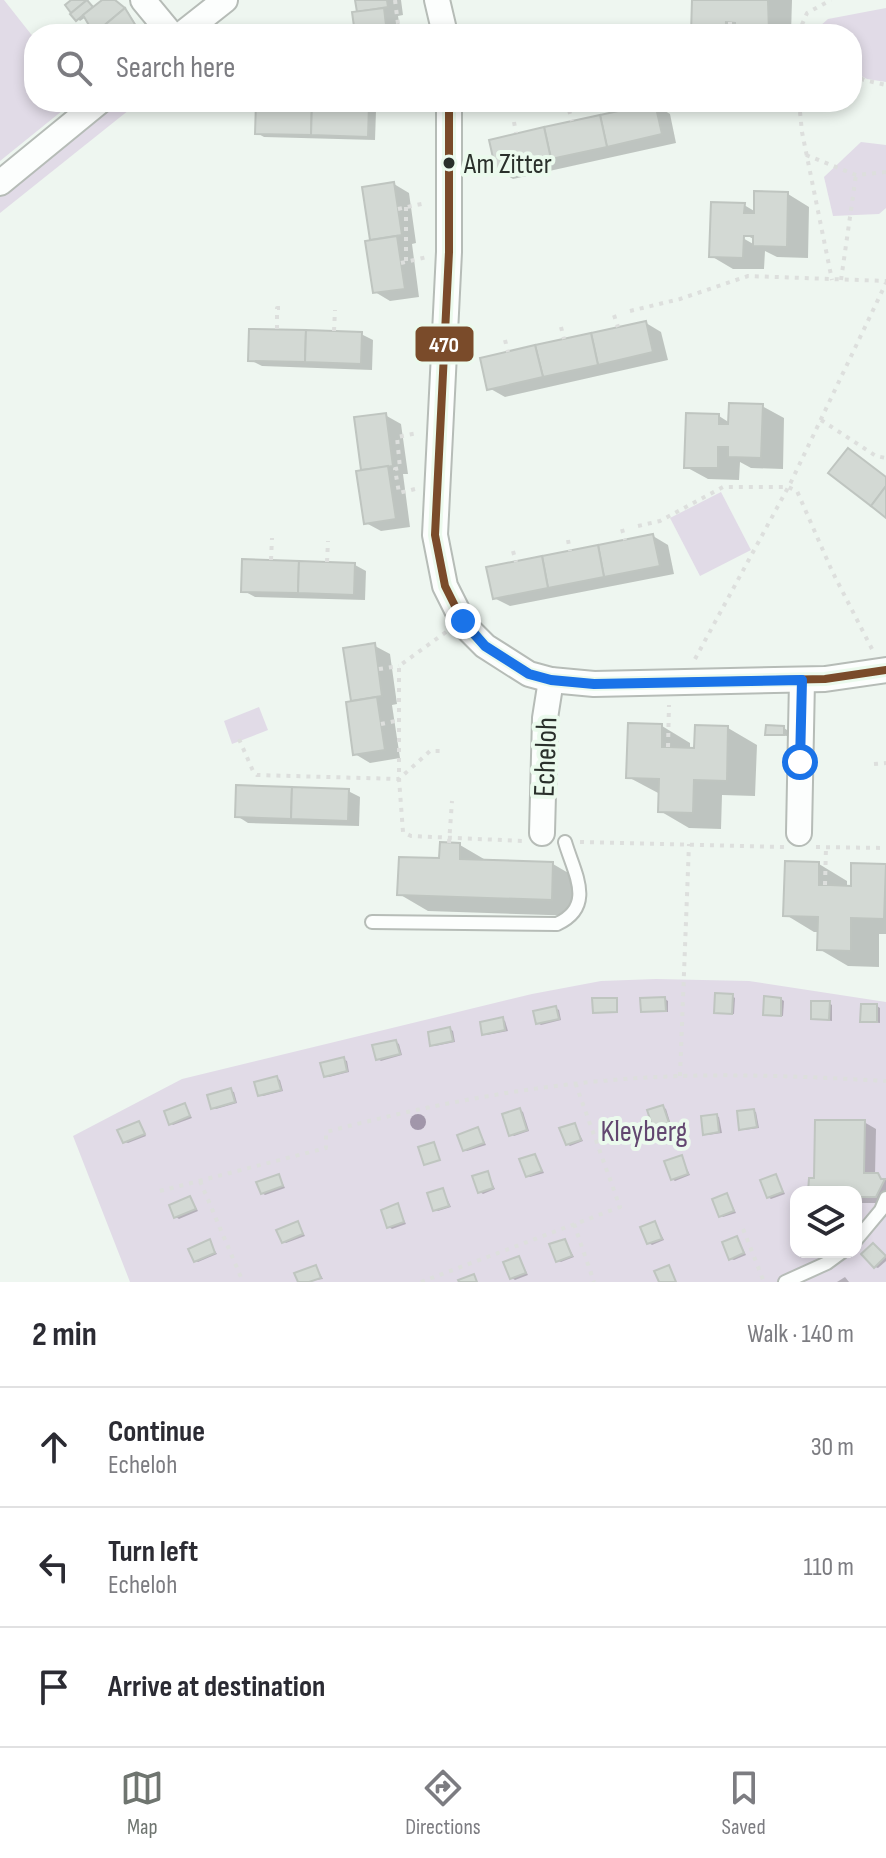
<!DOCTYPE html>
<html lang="en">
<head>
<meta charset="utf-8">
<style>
	:root { --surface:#fff; --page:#f2f2f3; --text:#2b2b33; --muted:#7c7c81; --line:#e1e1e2; --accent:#6f7570 }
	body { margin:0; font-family:"Sofia Sans Condensed",sans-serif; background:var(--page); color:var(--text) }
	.controls { position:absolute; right:24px; bottom:24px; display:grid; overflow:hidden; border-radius:16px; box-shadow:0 4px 12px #0003 }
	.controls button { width:72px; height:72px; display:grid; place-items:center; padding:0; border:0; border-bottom:2px solid var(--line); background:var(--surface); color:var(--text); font:40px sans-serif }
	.stop { position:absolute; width:24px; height:24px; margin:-18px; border:6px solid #1a73e8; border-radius:50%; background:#fff }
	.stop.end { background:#1a73e8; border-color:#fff; box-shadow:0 2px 8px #0008 }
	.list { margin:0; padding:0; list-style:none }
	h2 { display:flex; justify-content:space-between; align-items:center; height:104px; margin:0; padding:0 32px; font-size:34px }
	h2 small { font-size:26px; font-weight:400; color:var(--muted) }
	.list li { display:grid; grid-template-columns:52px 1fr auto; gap:24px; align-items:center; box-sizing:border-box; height:120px; padding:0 32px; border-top:2px solid var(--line) }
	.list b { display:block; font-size:30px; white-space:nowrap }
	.list p { margin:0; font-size:26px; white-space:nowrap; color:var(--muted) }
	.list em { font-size:26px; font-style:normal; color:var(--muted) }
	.icon { flex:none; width:44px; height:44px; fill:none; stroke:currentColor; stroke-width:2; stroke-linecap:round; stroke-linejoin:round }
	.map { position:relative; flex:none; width:886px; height:1282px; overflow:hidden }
	.search { position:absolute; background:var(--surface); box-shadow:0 4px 12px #0003; left:24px; right:24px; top:24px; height:88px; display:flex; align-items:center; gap:20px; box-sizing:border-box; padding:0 28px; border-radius:32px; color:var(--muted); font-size:30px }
	.sheet { height:464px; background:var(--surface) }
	nav { display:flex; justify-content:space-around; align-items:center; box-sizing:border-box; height:112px; border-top:2px solid var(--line); background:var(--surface); font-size:22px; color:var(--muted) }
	nav a { display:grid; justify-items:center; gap:4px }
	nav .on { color:var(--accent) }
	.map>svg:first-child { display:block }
	.green { fill:#e1dbe7; fill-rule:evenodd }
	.shadow { fill:#0003; fill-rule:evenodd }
	.building { fill:#d3d9d4; stroke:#bfc5c0; stroke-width:2 }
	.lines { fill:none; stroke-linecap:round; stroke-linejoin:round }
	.service-casing { stroke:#b6bcb7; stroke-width:16 }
	.minor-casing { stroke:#b6bcb7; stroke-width:28 }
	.path { stroke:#dddfdd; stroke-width:4; stroke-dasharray:4 6; stroke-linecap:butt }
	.service { stroke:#fcfefd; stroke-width:12 }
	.minor { stroke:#fcfefd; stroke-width:24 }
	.bus-1-casing { stroke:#ebfaed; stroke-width:14 }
	.bus-1 { stroke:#7a4b2a; stroke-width:8 }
	.tree { fill:#a196aa }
	.route { stroke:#1a73e8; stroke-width:10 }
	.bus-dot { fill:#2a302b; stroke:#ebfaed; stroke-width:3 }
	.labels { text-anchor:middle; stroke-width:8; stroke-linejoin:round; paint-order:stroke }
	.bus-label { font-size:28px; fill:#2a302b; stroke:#ebfaed; text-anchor:start }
	.street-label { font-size:30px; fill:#2a302b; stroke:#ebfaed }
	.park-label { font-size:30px; fill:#624770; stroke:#ebfaed }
	.line-badge { stroke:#ebfaed; stroke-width:3 }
	.badge-label { font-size:22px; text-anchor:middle; font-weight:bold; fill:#fff }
</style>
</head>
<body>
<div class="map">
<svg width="886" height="1282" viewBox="0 0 886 1282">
	<rect width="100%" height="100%" fill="#eef6f0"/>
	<!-- green -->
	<g class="green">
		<path d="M0,0H4L34,38V102H73L0,161Z"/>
		<path d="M886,8V82L867,79L852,71V34H819V27L828,19Z"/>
		<path d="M115,102H139L0,213V195Z"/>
		<path d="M861,142L886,145V208L879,214L833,216L824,177Z"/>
		<path d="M721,492L751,550L700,576L670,518Z"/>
		<path d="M259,707L268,730L232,744L224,721Z"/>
		<path d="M656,979L749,981L886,1002V1282H130L73,1136L182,1079L532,994L601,981ZM796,1192H856V1252H796Z"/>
	</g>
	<!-- shadow -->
	<g class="shadow">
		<path d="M73,0H88L94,9L105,0H114L128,12L138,28L131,34H97L86,17L80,21L72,13L67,6Z"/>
		<path d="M357,0H401L403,15L398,16L401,34H357L359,13Z"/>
		<path d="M694,0H792L791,34H693Z"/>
		<path d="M655,105L670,114L676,143L513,179L498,170Z"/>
		<path d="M368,106L376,111L375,140L264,137L257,133Z"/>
		<path d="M394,184L409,193L416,243L412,244L419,297L390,301L375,292L372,241L364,188Z"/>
		<path d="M788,194L809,207L808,258L777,257L765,251L764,269H733L711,256L744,205L756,212ZM736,229L755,240V245L734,233Z"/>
		<path d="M646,323L661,332L668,360L505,397L489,388Z"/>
		<path d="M361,334L373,340L372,370L262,366L250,360Z"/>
		<path d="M762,406L784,418L783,469L751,468L740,462L739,480L708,479L686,467L719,416L730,423Z"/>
		<path d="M385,415L401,424L408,474H403L410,527L381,531L366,523L364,472L356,419Z"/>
		<path d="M653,536L668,545L674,574L510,606L494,598Z"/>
		<path d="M355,565L366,571L365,600L255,597L244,591Z"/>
		<path d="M375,646L390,654L397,704L392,705L400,758L370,763L355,754L353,703L345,649Z"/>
		<path d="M662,726L690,743V750H696L728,728L757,745L755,796L722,795L721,829L689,828L660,811V794L628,777Z"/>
		<path d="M784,728L787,730V736L768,734Z"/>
		<path d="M348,791L360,797L359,826L248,823L237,816Z"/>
		<path d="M460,845L489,862L553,864L582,881L580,916L428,911L399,894Z"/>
		<path d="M819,864L847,881V888H853L886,866V934H879V967L848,966L819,949V932H814L786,915Z"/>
		<path d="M732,996L735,998L734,1014L719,1013Z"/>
		<path d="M665,999L668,1001V1012L643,1011Z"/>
		<path d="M781,999L784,1001L783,1016L765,1014Z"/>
		<path d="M829,1003L832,1005V1021L813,1018Z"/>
		<path d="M877,1006L880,1008V1023L862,1021Z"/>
		<path d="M556,1008L559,1010L561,1020L541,1025L538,1023Z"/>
		<path d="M502,1019L505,1021L508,1031L487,1035L484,1033Z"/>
		<path d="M450,1029L453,1031L455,1042L435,1046L432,1044Z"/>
		<path d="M396,1042L399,1044L402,1055L381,1061L378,1059Z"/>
		<path d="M343,1059L347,1061L349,1072L329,1077L326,1076Z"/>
		<path d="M277,1078L280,1080L283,1091L263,1096L260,1095Z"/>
		<path d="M231,1091L234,1092L237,1103L216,1109L213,1107Z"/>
		<path d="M185,1105L192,1118L173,1125L170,1123Z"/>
		<path d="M663,1107L666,1109L671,1125L658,1129L655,1127Z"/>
		<path d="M520,1110L523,1112L529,1131L514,1136L511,1134Z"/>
		<path d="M753,1111L756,1112L759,1128L744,1130L741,1129Z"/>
		<path d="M716,1116L719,1117L722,1133L708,1135L705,1134Z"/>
		<path d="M864,1122L876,1129L875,1175L886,1180V1203H856V1192H810L816,1180Z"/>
		<path d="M139,1123L146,1136L128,1143L125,1142Z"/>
		<path d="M575,1125L583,1141L570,1146L567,1144Z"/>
		<path d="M478,1129L486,1145L467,1151L464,1150Z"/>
		<path d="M535,1156L544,1173L530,1177L527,1176Z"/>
		<path d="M681,1157L690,1175L675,1181L672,1179Z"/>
		<path d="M487,1173L495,1189L483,1194L480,1192Z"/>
		<path d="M279,1176L285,1188L265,1195L262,1193Z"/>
		<path d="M776,1177L785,1194L771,1199L768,1197Z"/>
		<path d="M443,1190L451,1207L438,1211L435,1210Z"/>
		<path d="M727,1195L736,1213L723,1217L720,1215Z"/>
		<path d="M190,1198L198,1211L179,1219L176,1217Z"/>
		<path d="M397,1206L406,1224L392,1229L389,1227Z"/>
		<path d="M298,1223L305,1236L286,1243L283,1241Z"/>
		<path d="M655,1223L664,1240L652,1245L649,1243Z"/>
		<path d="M737,1238L746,1255L734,1260L731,1259Z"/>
		<path d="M565,1241L574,1257L561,1262L558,1261Z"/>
		<path d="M209,1242L217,1254L198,1262L195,1261Z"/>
		<path d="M876,1247L886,1257V1261L878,1268L875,1267Z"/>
		<path d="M519,1258L528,1275L515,1280L512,1278Z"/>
		<path d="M316,1267L323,1279L300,1282Z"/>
		<path d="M845,1277L849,1282H837Z"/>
	</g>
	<!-- building -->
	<g class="building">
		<path d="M71,0H87L71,13L65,5Z"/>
		<path d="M87,0L93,7L76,21L70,14Z"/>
		<path d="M102,0H115L125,8L94,34L83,15Z"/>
		<path d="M355,0H387L388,7L357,12Z"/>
		<path d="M692,0H768L769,33L735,32V23L726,22L725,34H691Z"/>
		<path d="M125,8L136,26L127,34H94Z"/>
		<path d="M384,8L387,34H355L352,12Z"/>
		<path d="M256,102L312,103L311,135L255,134Z"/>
		<path d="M312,103L369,104L368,137L311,135Z"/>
		<path d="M655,103L662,134L607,147L600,115Z"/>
		<path d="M600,115L607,147L551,159L544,127Z"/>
		<path d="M544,127L551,159L496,171L489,140Z"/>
		<path d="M394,182L402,235L370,240L362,187Z"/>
		<path d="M754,191L788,192L787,247L753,246V236H744L743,258L709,257L711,202L745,203L744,213H754Z"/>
		<path d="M397,236L405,289L373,293L365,241Z"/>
		<path d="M646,321L653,352L598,365L591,333Z"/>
		<path d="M249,329L306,330L305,362L248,361Z"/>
		<path d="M306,330L362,332L361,364L305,362Z"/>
		<path d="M591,333L598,365L543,377L535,345Z"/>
		<path d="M535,345L543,377L487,390L480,358Z"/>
		<path d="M729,403L763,404L761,458L728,457V447H718V468H684L686,413L719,414V424H728Z"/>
		<path d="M386,413L393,466L361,470L354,417Z"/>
		<path d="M848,448L886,477V486L871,506L828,473Z"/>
		<path d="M388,466L396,519L364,524L356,471Z"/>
		<path d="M886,486V518L871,506Z"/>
		<path d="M653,534L660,566L604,577L598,545Z"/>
		<path d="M598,545L604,577L548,588L542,556Z"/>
		<path d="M542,556L548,588L493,599L486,567Z"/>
		<path d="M242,559L299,561L298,593L241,592Z"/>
		<path d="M299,561L355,563L354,595L298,593Z"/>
		<path d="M375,643L382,696L351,701L343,648Z"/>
		<path d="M377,697L385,750L353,755L346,702Z"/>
		<path d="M628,723L662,724V747H668L694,748L695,725L728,726L727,781L694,780L693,813L658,812L659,779L626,778Z"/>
		<path d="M766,725L784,726V735H765Z"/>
		<path d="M236,785L292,787L291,819L235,817Z"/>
		<path d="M292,787L349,789L348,821L291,819Z"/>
		<path d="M440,842L460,843V859L553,862L552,900L397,895L399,857L439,858Z"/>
		<path d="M785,861L819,862V885H830L851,886V863L886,864L884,919L851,918V951L817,950L818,917L783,916Z"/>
		<path d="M715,993L733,994L732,1014L714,1013Z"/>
		<path d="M764,996L781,998V1016L763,1015Z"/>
		<path d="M665,997L666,1011L641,1012L640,998Z"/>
		<path d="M592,998H617V1012L593,1013Z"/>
		<path d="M811,1001H830L829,1020L811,1019Z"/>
		<path d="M861,1004H877V1022H860Z"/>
		<path d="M556,1006L559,1019L536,1024L533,1011Z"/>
		<path d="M503,1017L505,1030L482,1035L480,1022Z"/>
		<path d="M450,1027L453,1041L430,1046L428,1032Z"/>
		<path d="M396,1040L400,1054L376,1060L372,1045Z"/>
		<path d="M344,1057L347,1071L324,1077L320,1063Z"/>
		<path d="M277,1076L281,1090L258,1096L254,1082Z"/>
		<path d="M231,1088L235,1102L211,1109L207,1095Z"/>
		<path d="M185,1103L190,1116L169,1125L164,1111Z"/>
		<path d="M663,1105L669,1123L653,1128L647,1110Z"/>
		<path d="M520,1108L527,1130L509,1136L502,1114Z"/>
		<path d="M754,1109L757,1127L739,1130L737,1111Z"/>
		<path d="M717,1114L719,1132L703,1135L701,1116Z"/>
		<path d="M815,1120H865L864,1173H878L881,1179H885L876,1197H856V1192H808L809,1178H814Z"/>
		<path d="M139,1121L145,1134L123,1143L117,1130Z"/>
		<path d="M575,1123L581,1140L566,1145L559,1128Z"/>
		<path d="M478,1127L484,1143L463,1151L457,1135Z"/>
		<path d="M434,1142L440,1160L424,1165L418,1147Z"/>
		<path d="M535,1154L542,1171L526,1177L519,1159Z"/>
		<path d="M682,1155L688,1174L671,1180L664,1161Z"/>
		<path d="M488,1171L493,1188L478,1193L472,1176Z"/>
		<path d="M279,1174L283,1186L261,1194L256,1182Z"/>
		<path d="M776,1174L783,1192L767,1198L760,1180Z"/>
		<path d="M443,1188L449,1206L433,1211L427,1193Z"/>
		<path d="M727,1193L734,1211L719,1217L712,1199Z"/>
		<path d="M190,1196L196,1209L174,1218L169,1205Z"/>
		<path d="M398,1203L404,1222L387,1228L381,1210Z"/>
		<path d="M298,1221L303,1234L282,1243L276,1230Z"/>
		<path d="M655,1221L662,1239L647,1244L640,1227Z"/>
		<path d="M737,1236L744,1253L729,1260L722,1242Z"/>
		<path d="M210,1239L215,1253L194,1262L188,1249Z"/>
		<path d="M565,1239L572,1256L556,1262L549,1244Z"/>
		<path d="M873,1243L886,1256L874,1268L861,1254Z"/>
		<path d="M519,1256L526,1273L510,1279L503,1262Z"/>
		<path d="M316,1265L321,1278L309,1282H298L294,1273Z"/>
		<path d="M669,1265L676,1282H659L654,1271Z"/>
		<path d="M474,1274L477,1282H459L458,1280Z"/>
	</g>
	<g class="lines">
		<!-- service casing -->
		<g class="service-casing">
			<g id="service">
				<path d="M372,922L557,924C596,906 574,873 565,842"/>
				<path d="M856,1240L881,1210L886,1198"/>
				<path d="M785,1282L827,1263L842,1252"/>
			</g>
		</g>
		<!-- minor casing -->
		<g class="minor-casing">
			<g id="minor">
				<path d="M143,0L171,34"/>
				<path d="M437,0L445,34"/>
				<path d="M182,34L225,0"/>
				<path d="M449,102V252L435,535L445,586L465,626L485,646L529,674L551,680L594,684L825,679L886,670"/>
				<path d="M0,183L99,102"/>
				<path d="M542,833L545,718L551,680"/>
				<path d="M799,833L802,680"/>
			</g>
		</g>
		<!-- path -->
		<g class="path">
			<path d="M395,0L399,32"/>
			<path d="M393,34L421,30"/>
			<path d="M730,34V22"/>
			<path d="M798,34L807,13L831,0"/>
			<path d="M852,73L864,80L886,85"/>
			<path d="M339,102V104"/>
			<path d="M626,102L628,109"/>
			<path d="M799,102L802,132L832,280"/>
			<path d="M569,110L572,121"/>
			<path d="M514,122L516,133"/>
			<path d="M806,155L856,175L886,172"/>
			<path d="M406,207V262"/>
			<path d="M398,209L426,203"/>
			<path d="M401,263L427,257"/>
			<path d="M841,280L856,175"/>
			<path d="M630,311L680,299L748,276L886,281"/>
			<path d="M614,315L618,327"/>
			<path d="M561,327L564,339"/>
			<path d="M277,329V308H284"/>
			<path d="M334,331L335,310"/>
			<path d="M505,340L508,352"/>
			<path d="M821,420L876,456L886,458"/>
			<path d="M415,489L399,493L395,469L400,468L397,437L418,433"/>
			<path d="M638,526L660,521L723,487H788L797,491L832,571L873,651"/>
			<path d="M622,529L625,540"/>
			<path d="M568,540L570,551"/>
			<path d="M513,551L516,562"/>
			<path d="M271,560L272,538"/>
			<path d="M327,562L328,541"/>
			<path d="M446,632L399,666V779L403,832L411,836L524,841"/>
			<path d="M695,659L791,482L886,283"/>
			<path d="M379,669L399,666"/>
			<path d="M381,724L400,720"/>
			<path d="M239,739L253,771L257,775L399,779L430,751H443"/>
			<path d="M668,747L669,705"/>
			<path d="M874,764L886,763"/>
			<path d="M580,842L784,847"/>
			<path d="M449,843L452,801"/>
			<path d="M816,847L886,848"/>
			<path d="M825,885L826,847"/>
			<path d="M680,1076L689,844"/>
			<path d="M200,1181L243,1282"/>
			<path d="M160,1191L326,1148V1132C442,1101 559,1080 680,1076C748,1074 818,1077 886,1081"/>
			<path d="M574,1224L594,1282"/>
			<path d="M743,1229L764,1282"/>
			<path d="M421,1282L620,1207L576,1085"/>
		</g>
		<!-- service -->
		<use href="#service" class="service"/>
		<!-- minor -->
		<use href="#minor" class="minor"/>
		<!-- bus-1 casing -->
		<g class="bus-1-casing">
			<path id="bus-1" d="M449,102V252L435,535L445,586L465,626L485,646L529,674L551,680L594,684L825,679L886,670"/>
		</g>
		<!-- bus-1 -->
		<use href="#bus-1" class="bus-1"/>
	</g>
	<!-- trees -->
	<circle class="tree" cx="418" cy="1122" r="8"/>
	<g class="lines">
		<!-- route -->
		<path class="route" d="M463,621L485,646L529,674L551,680L594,684L802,680L800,762"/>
	</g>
	<!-- markers -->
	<circle class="bus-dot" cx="449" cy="163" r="7"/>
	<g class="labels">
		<!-- bus labels -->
		<g class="bus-label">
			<text x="464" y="173">Am Zitter</text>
		</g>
		<!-- street labels -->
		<g class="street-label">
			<text transform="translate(545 757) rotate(-88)" y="10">Echeloh</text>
		</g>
		<!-- park labels -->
		<g class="park-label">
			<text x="644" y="1141">Kleyberg</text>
		</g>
	</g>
	<rect class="line-badge" x="414" y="325" width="61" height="38" rx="8" fill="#7a4b2a"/>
	<g class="badge-label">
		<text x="444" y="352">470</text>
	</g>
</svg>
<div class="controls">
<button><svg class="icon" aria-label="layers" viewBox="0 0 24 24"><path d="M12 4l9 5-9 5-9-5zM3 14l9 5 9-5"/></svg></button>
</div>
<div class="stop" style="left:800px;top:762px"></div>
<div class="stop end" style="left:463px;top:621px"></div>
<div class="search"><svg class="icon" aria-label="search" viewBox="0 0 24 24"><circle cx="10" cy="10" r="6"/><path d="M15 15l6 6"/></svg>Search here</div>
</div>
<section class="sheet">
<h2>2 min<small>Walk · 140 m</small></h2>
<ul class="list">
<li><svg class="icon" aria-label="ahead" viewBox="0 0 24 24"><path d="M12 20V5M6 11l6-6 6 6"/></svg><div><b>Continue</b><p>Echeloh</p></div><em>30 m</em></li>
<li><svg class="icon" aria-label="left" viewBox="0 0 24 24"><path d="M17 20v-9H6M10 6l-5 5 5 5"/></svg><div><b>Turn left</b><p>Echeloh</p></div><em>110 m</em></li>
<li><svg class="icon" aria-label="arrive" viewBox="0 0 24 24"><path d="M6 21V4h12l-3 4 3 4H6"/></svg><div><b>Arrive at destination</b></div></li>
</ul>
</section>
<nav>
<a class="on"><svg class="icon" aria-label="map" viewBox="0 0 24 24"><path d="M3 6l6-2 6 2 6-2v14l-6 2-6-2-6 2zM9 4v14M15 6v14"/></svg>Map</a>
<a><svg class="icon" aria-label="directions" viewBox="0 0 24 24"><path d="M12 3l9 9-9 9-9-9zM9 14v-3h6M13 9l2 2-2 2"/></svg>Directions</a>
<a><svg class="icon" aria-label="saved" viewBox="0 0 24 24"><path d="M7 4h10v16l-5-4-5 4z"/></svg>Saved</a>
</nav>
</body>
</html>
